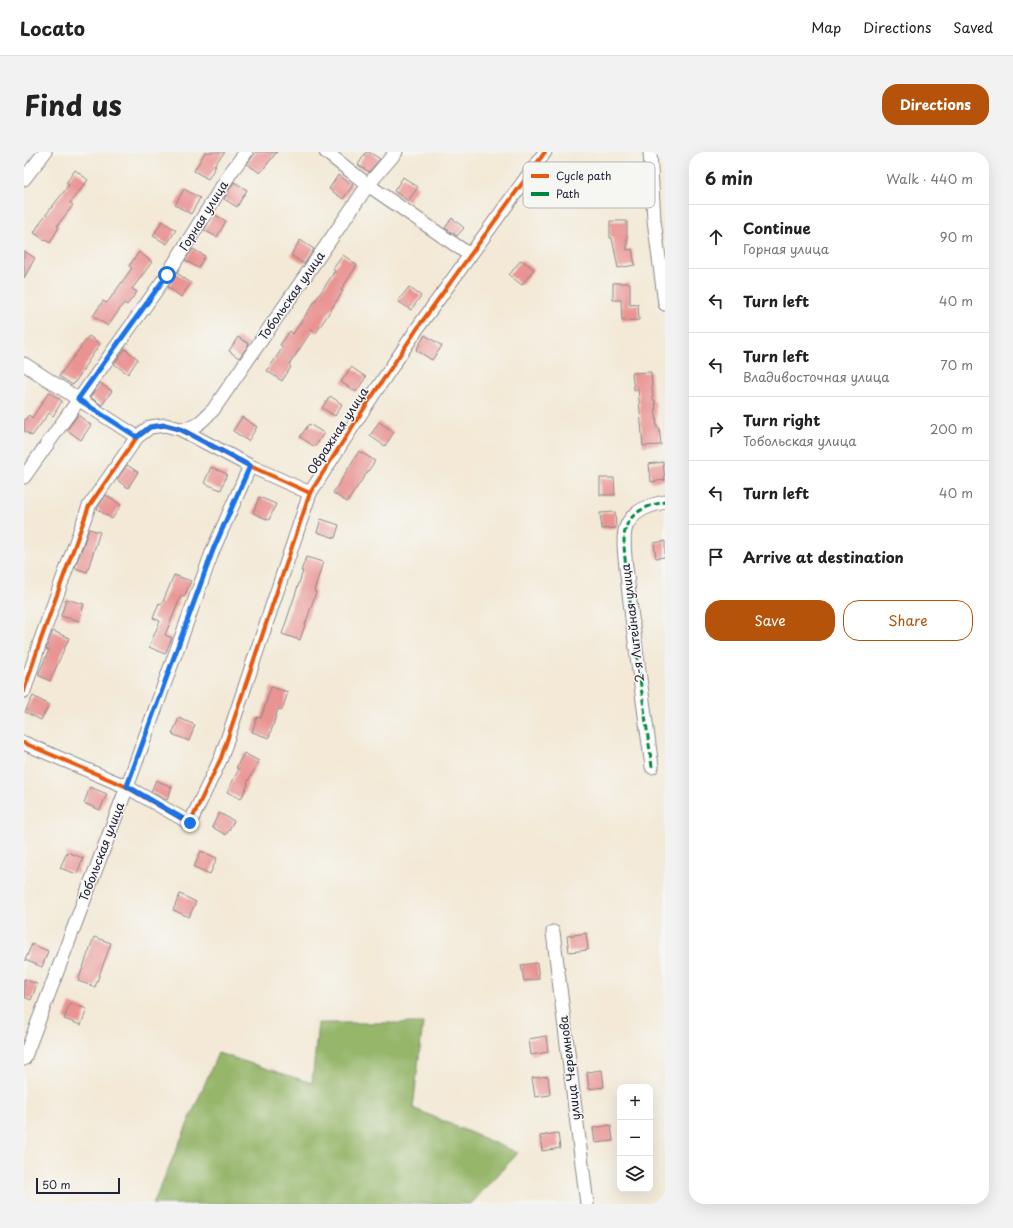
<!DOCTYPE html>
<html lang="en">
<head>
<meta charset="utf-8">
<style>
	:root { --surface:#fff; --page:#f2f2f2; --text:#222; --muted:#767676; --line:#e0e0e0; --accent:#b45309 }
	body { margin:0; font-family:"Playpen Sans",sans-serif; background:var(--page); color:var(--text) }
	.controls { position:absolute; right:12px; bottom:12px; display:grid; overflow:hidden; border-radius:8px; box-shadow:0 4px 16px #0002 }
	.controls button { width:36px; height:36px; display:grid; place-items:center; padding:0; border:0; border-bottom:1px solid var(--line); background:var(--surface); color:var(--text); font:20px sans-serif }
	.scale { position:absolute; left:12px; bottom:10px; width:84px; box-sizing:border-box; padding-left:4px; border:2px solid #22223b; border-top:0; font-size:11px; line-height:14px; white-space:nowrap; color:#22223b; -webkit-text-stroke:3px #f6f6f2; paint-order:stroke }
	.stop { position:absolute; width:12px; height:12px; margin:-9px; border:3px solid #1a73e8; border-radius:50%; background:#fff }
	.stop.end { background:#1a73e8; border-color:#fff; box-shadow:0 1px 4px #0008 }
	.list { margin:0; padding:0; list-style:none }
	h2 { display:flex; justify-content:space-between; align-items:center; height:52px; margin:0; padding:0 16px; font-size:17px }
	h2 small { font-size:13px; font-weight:400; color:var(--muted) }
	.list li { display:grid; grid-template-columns:26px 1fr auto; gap:12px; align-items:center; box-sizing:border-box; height:64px; padding:0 16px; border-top:1px solid var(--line) }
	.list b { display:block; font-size:15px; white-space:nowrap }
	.list p { margin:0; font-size:13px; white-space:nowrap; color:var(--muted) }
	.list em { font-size:13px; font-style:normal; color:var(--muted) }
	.actions { display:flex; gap:8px; padding:12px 16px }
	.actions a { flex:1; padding:9px 0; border:1px solid var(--accent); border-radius:16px; text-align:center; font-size:14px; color:var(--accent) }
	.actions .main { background:var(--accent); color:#fff }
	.icon { flex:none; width:22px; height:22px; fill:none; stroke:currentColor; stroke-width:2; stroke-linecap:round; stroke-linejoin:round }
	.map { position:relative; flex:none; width:641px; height:1052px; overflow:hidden; border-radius:16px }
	header { display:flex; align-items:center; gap:24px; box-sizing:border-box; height:56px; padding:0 20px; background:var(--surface); border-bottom:1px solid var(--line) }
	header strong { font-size:19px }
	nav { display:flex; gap:22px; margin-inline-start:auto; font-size:14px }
	.intro { display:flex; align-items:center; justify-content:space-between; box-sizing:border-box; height:96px; padding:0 24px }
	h1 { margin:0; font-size:28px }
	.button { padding:10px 18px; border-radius:16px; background:var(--accent); color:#fff; font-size:14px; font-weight:700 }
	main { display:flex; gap:24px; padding:0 24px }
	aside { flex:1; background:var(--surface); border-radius:16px; box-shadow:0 4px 16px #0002 }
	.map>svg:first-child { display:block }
	.forest { fill:#96b66a; stroke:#5c6c52 }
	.building { fill:#e99392 }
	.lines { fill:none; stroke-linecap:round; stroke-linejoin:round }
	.minor-casing { stroke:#8a8688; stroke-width:15 }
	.minor { stroke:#fff; stroke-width:13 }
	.quiet { stroke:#00873e; stroke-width:3; stroke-dasharray:6 3; stroke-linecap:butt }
	.cycleway-casing { stroke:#f6f6f2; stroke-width:6 }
	.cycleway { stroke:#e8590c; stroke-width:4 }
	.route { stroke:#1a73e8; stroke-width:5 }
	.labels { text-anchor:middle; stroke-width:3; stroke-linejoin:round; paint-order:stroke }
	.street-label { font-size:12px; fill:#22223b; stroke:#f6f6f2 }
	.key { fill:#f6f6f2; stroke:#b6b6bb; stroke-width:1 }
	.key-label { font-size:11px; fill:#22223b }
</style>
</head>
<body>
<header>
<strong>Locato</strong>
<nav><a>Map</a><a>Directions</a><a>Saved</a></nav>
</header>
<div class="intro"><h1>Find us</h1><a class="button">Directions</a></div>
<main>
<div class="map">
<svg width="641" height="1052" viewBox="0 0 641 1052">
	<rect width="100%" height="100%" fill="#f6f6f2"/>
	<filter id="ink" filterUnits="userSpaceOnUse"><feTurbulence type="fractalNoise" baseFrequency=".025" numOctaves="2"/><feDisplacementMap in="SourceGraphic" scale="8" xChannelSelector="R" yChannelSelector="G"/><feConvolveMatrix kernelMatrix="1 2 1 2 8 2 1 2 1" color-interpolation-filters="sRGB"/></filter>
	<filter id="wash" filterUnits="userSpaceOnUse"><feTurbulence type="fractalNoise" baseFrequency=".012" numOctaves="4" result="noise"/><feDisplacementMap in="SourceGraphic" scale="16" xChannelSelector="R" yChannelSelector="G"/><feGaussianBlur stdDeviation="0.9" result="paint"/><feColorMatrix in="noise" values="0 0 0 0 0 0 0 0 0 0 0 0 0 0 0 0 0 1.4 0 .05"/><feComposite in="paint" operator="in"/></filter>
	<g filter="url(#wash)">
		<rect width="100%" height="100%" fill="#f3e9d6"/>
		<!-- forest -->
		<path class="forest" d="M294,871H399L389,956L494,1001L447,1052H129L194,901L288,931Z"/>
		<g id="blocks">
			<!-- building -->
			<g class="building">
				<path d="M181,0H201L190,13L192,14L184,27L170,19Z"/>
				<path d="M232,0H253L236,21L223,12Z"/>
				<path d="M342,0H345L356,7L345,20L334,13Z"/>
				<path d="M51,18L64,28L46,51L49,53L33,74L35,75L26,91L10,81L17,69L45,33L42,31Z"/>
				<path d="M314,23L329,33L319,47L305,37Z"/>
				<path d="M379,25L394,35L384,49L370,39Z"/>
				<path d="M210,30L223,38L213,55L200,47Z"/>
				<path d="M160,37L176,46L167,62L151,53Z"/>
				<path d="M190,62L202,69L193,85L180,78Z"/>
				<path d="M428,66L440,76L433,84L421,76Z"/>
				<path d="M138,69L152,78L143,92L129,84Z"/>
				<path d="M586,69H603V98L608,97L611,113L594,116L588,86H586Z"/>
				<path d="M276,88L290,97L280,112L267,103Z"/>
				<path d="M169,97L181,104L174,116L161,108Z"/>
				<path d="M0,99L11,106L0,126Z"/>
				<path d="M115,100L128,110L108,137L113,140L103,153L100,151L84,174L69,164L79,149L83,151L108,116L105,114Z"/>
				<path d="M319,103L333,113L317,138L319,139L292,181L288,178L265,213L267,215L258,229L243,219L259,195L256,193L266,179L269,182L311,119L309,117Z"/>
				<path d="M497,108L510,117L498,133L485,123Z"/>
				<path d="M153,121L167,131L157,145L144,135Z"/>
				<path d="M589,131H606V153L614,152L615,168L598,169L597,148H589Z"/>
				<path d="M385,135L397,144L387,158L374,149Z"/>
				<path d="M401,183L418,194L408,208L392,198Z"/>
				<path d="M65,184L76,192L59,217H60L49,233L35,224Z"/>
				<path d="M214,185L225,192L215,206L205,199Z"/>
				<path d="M101,197L114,207L104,222L90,212Z"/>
				<path d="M327,215L342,225L332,240L317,230Z"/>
				<path d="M627,220L629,248H631L633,276L635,275L637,293L619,294L614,237L610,238L608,221Z"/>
				<path d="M76,231L88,239L78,253L66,245Z"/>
				<path d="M25,240L38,249L29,264L25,261L8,284L0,279V269L5,263L8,266Z"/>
				<path d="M306,244L318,252L311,264L298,256Z"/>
				<path d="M54,263L67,273L57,288L43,278Z"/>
				<path d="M218,265L233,275L224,289L209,279Z"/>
				<path d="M355,270L370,280L361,294L346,284Z"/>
				<path d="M285,272L300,281L291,295L276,285Z"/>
				<path d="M335,299L351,309L323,350L309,341Z"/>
				<path d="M639,310L641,328L627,330L625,312Z"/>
				<path d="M103,313L114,320L104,336L93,328Z"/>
				<path d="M187,315L203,322L197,338L180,331Z"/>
				<path d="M576,326H590L591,343H576Z"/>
				<path d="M82,343L97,353L88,367L73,357Z"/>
				<path d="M235,345L252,352L245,368L229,361Z"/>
				<path d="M591,360L592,376L578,377L576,361Z"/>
				<path d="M297,367L315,373L311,386L293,380Z"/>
				<path d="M65,377L76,380L63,420L51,416Z"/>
				<path d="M641,389V405L632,406L630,391Z"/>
				<path d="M282,405L299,410L290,439L292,440L276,488L258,482L279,419H277Z"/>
				<path d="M150,423L167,429L160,445L157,444L141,483L148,486L141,502L125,495L136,469L129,466L135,451L138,452Z"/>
				<path d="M42,447L60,452L55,469L37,464Z"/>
				<path d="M29,479L45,486L26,529L14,523L25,498L22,497Z"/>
				<path d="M247,535L264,540L258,558L254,557L245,586L228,580L233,565L237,566Z"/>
				<path d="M9,544L25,553L17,568L1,560Z"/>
				<path d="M155,566L171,573L165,589L148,582Z"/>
				<path d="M220,601L235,609L223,631L224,632L217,647L203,640L215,617L212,616Z"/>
				<path d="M132,628L148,635L143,648L127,640Z"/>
				<path d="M66,635L83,642L76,658L60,651Z"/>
				<path d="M195,661L210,669L202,683L188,675Z"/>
				<path d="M177,699L193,706L186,722L170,715Z"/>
				<path d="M43,700L59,706L53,722L36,716Z"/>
				<path d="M156,742L172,750L165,765L149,758Z"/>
				<path d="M562,781L564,798L545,800L543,784Z"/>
				<path d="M70,785L87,791L71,835L54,829Z"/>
				<path d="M8,792L24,799L18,815L1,808Z"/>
				<path d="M513,811L515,827L500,829L497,813Z"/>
				<path d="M0,827L13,832L7,848L0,845Z"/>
				<path d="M46,851L63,857L57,873L40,867Z"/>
				<path d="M522,884L524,900L507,903L505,887Z"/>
				<path d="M578,918L580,935L565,937L563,920Z"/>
				<path d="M524,924L526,943L511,945L508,926Z"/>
				<path d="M587,973L589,989L571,991L569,976Z"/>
				<path d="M534,981L536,996L518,999L516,984Z"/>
			</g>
		</g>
	</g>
	<g filter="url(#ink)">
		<use href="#blocks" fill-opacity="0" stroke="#8a8688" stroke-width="1"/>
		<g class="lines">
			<!-- minor casing -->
			<g class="minor-casing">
				<g id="minor">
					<path d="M302,0L344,33L446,103"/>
					<path d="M626,0L630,68L641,152"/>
					<path d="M0,27L21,0"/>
					<path d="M0,212L113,285"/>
					<path d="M156,277C174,276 177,269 189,258L344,33L372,0"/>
					<path d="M0,325L143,123L207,20L222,0"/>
					<path d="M0,539L16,490L65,354L113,285L126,275L141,273L156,277L226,314L286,341"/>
					<path d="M0,591L103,635L166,671L197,606L286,341L343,252L397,171L521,0"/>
					<path d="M628,615C620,554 611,494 604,433C603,419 597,388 602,375C608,359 625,353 641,350"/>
					<path d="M529,780L563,1052"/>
					<path d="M0,907L103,635L189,398L226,314"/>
				</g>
			</g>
			<!-- minor -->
			<use href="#minor" class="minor"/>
			<!-- quiet -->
			<path class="quiet" d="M628,615C620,554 611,494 604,433C603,419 597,388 602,375C608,359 625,353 641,350"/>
			<!-- cycleway casing -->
			<g class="cycleway-casing">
				<g id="cycleway">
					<path d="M0,539L16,490L65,354L113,285L126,275L141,273L156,277L226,314L286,341"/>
					<path d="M0,591L103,635L166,671L197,606L286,341L343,252L397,171L521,0"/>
				</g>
			</g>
			<!-- cycleway -->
			<use href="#cycleway" class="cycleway"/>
		</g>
	</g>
	<g class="lines" filter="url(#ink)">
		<!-- route -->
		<path class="route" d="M143,123L54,247L113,285L126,275L141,273L156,277L226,314L189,398L103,634L166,671"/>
	</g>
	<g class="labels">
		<!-- street labels -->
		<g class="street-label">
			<text transform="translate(180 64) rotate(-58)" y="4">Горная улица</text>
			<text transform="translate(268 144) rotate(-55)" y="4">Тобольская улица</text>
			<text transform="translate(314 279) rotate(-57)" y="4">Овражная улица</text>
			<text transform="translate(609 471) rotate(-97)" y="4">2-я Литейная улица</text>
			<text transform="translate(78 700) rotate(-69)" y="4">Тобольская улица</text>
			<text transform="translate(546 916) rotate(-97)" y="4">улица Черемнова</text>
		</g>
	</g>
	<!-- legend -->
	<rect x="499" y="10" width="132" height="46" rx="6" class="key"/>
	<rect x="507" y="22" width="18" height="4" fill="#e8590c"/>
	<rect x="507" y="40" width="18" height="4" fill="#00873e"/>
	<g class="key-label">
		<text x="532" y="28">Cycle path</text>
		<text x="532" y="46">Path</text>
	</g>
</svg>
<div class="controls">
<button>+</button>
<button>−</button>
<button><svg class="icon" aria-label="layers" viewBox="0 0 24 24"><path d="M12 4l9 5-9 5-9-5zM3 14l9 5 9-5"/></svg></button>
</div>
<div class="scale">50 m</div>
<div class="stop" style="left:143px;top:123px"></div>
<div class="stop end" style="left:166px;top:671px"></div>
</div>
<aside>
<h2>6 min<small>Walk · 440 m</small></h2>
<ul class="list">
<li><svg class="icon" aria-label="ahead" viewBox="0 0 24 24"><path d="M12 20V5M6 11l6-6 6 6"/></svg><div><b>Continue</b><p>Горная улица</p></div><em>90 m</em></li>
<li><svg class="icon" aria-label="left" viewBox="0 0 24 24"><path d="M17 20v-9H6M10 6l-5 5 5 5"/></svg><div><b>Turn left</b></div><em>40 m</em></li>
<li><svg class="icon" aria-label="left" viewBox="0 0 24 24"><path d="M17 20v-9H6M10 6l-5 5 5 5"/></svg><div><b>Turn left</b><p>Владивосточная улица</p></div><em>70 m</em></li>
<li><svg class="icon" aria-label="right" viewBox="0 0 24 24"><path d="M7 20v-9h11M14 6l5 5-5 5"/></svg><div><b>Turn right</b><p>Тобольская улица</p></div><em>200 m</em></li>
<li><svg class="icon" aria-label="left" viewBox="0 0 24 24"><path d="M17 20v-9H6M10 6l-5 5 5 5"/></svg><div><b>Turn left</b></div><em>40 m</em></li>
<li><svg class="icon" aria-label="arrive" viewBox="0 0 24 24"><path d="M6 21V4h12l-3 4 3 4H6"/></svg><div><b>Arrive at destination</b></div></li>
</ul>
<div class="actions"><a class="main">Save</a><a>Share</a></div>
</aside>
</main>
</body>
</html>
